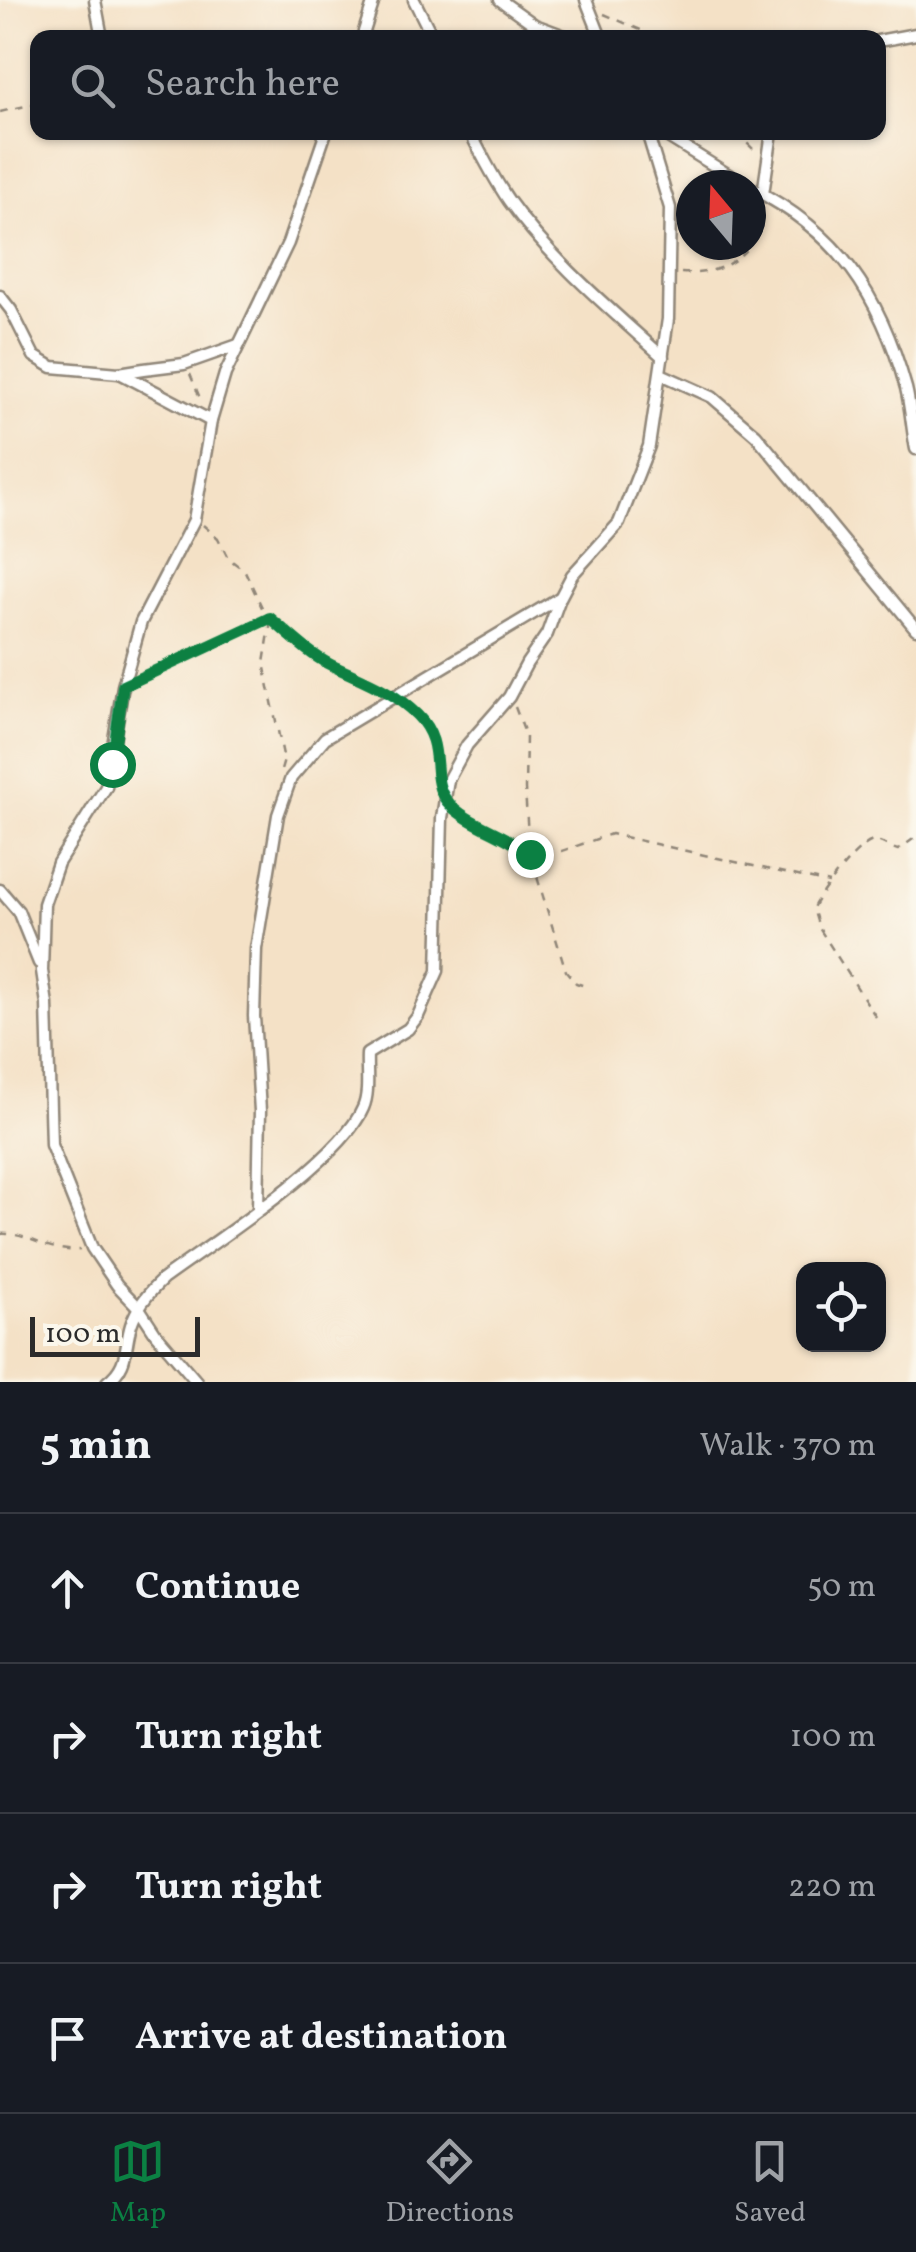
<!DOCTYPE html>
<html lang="en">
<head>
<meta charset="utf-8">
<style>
	:root { --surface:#171b24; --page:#20242c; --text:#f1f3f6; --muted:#9ea1a6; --line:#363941; --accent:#0b8043 }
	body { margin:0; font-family:Vollkorn,serif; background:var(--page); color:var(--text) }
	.controls { position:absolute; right:30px; bottom:30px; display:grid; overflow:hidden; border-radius:20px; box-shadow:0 2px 8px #0004 }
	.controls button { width:90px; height:90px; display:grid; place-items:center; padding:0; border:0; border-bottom:2px solid var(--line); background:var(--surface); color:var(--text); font:50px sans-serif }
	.compass { position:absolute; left:676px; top:170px; width:90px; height:90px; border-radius:50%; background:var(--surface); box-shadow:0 2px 8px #0004; rotate:341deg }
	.scale { position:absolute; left:30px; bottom:25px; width:170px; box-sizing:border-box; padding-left:10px; border:5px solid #2b2b2b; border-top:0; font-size:28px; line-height:35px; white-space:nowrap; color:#2b2b2b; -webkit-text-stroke:8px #fbf7ec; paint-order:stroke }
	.stop { position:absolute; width:30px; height:30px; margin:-22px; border:8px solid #0b8043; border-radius:50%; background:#fff }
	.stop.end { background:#0b8043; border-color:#fff; box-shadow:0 2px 10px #0008 }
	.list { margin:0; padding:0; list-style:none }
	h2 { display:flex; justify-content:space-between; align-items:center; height:130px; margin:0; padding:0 40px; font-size:42px }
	h2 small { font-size:32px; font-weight:400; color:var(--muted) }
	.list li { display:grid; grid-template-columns:65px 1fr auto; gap:30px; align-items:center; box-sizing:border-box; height:150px; padding:0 40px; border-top:2px solid var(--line) }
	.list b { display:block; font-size:38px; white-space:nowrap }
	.list em { font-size:32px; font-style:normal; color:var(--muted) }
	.icon { flex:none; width:55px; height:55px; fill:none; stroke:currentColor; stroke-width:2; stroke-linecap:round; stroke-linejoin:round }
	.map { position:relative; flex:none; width:916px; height:1382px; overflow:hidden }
	.search { position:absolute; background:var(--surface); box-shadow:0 2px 8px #0004; left:30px; right:30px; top:30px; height:110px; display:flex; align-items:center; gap:25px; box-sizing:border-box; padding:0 35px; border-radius:20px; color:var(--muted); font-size:38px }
	.sheet { height:730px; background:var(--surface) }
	nav { display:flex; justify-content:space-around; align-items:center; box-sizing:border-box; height:140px; border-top:2px solid var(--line); background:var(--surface); font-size:28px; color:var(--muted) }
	nav a { display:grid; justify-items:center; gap:5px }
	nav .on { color:var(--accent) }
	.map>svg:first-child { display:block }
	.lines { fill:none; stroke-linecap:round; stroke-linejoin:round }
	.street-casing { stroke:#908678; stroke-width:15 }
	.path { stroke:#908678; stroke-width:2.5; stroke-dasharray:8 8; stroke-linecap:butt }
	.street { stroke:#fff; stroke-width:10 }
	.route { stroke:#0b8043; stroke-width:12 }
</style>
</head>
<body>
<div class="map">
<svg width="916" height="1382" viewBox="0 0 916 1382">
	<rect width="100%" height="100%" fill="#fbf7ec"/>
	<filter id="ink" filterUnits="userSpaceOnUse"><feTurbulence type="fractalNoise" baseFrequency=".01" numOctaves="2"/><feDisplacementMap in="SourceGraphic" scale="20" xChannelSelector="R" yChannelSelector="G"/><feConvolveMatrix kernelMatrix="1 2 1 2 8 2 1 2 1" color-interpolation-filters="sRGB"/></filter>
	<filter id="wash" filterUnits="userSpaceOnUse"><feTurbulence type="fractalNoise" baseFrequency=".0048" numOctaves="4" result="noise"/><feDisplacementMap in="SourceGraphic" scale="40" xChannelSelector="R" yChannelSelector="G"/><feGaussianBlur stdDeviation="2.25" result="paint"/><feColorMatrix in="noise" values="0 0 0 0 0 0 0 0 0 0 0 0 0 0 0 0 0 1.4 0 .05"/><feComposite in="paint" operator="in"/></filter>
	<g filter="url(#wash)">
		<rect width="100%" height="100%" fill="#f4e1c6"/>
	</g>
	<g filter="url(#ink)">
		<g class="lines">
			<!-- street casing -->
			<g class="street-casing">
				<g id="street">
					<path d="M95,0L102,38"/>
					<path d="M414,0L433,38"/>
					<path d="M500,0L535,25L570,38"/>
					<path d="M586,0L601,38"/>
					<path d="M362,38L374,0"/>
					<path d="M878,41L916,34"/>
					<path d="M470,132C482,156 494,179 509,201C551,260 610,309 663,357"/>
					<path d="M660,132L745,185"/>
					<path d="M751,188C839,232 880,295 906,388C911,408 912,429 916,449"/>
					<path d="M763,194L772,132"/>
					<path d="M0,296L11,310L34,356L52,367L119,373L144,369L184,364L238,345"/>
					<path d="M120,373L211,421"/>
					<path d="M661,374L712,397L756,435L916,629"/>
					<path d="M0,890L18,911L39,963"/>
					<path d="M258,1209L260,1111L254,1016L256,949L278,815L291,778L325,738L559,598"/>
					<path d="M107,1382C129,1366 124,1348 131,1325C137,1306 149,1292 163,1279C212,1243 341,1161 363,1108C370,1092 366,1071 367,1054L408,1029L418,1016L438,971L442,818L448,780L467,745L509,697L527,663L547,634L560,598L572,575L619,523L649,446L668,319L670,208L647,132"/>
					<path d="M197,1382L156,1334L139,1308L117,1285L92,1248L51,1145L47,1004L42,971L44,904L58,863L106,787L123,686L141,622L194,520L211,421L225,374L288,243L326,132"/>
				</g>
			</g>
			<!-- path -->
			<g class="path">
				<path d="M604,14L659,38"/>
				<path d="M0,112L38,103"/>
				<path d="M736,132L756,152"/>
				<path d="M751,242L761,205"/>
				<path d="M681,273C709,275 733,267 750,245"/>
				<path d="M190,374L202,403"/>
				<path d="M203,525L218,538L228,558L245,571L265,614L328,663L383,689"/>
				<path d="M271,621L264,663L284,760L280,774"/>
				<path d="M138,679L267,620"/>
				<path d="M402,702C425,723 436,740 438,771"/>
				<path d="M515,707L526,736L525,789L529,852"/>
				<path d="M455,809L530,854L566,971L576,983L588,987"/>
				<path d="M529,851H562L611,834L829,883"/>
				<path d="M876,1017L819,928L813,908C819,894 860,841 874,841C882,841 890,848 898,850L916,837"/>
				<path d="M0,1234C29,1232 46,1253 80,1250"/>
			</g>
			<!-- street -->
			<use href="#street" class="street"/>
		</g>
	</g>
	<g class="lines" filter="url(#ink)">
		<!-- route -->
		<path class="route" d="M112,764L123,686L270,618C289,634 309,654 331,665C362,680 392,690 417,715C447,745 428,776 446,800C466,825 505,833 530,854"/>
	</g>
</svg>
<div class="controls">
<button><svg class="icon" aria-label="locate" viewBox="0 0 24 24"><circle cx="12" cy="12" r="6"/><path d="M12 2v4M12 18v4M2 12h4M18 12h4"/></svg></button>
</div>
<svg class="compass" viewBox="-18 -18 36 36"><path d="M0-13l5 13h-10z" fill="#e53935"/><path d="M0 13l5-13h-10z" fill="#9ea1a6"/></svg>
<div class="scale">100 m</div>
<div class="stop" style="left:112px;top:764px"></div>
<div class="stop end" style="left:530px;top:854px"></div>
<div class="search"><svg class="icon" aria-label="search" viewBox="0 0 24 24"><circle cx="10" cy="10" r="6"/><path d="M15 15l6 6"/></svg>Search here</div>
</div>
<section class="sheet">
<h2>5 min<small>Walk · 370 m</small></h2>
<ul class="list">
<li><svg class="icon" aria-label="ahead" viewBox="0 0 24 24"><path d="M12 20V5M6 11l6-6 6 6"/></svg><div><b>Continue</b></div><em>50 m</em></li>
<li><svg class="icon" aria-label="right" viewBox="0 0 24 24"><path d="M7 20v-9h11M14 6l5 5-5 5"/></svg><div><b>Turn right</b></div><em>100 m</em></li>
<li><svg class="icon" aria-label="right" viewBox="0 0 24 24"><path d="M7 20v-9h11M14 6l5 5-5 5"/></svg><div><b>Turn right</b></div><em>220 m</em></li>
<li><svg class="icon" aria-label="arrive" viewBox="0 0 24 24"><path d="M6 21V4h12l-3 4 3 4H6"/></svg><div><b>Arrive at destination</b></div></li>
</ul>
</section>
<nav>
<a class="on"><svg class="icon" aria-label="map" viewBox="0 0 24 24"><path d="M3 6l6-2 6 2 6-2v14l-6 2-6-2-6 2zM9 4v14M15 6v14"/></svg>Map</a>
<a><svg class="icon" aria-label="directions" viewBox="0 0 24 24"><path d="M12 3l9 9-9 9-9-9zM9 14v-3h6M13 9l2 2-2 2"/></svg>Directions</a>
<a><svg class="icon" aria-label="saved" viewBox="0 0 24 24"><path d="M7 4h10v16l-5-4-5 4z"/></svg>Saved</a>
</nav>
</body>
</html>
